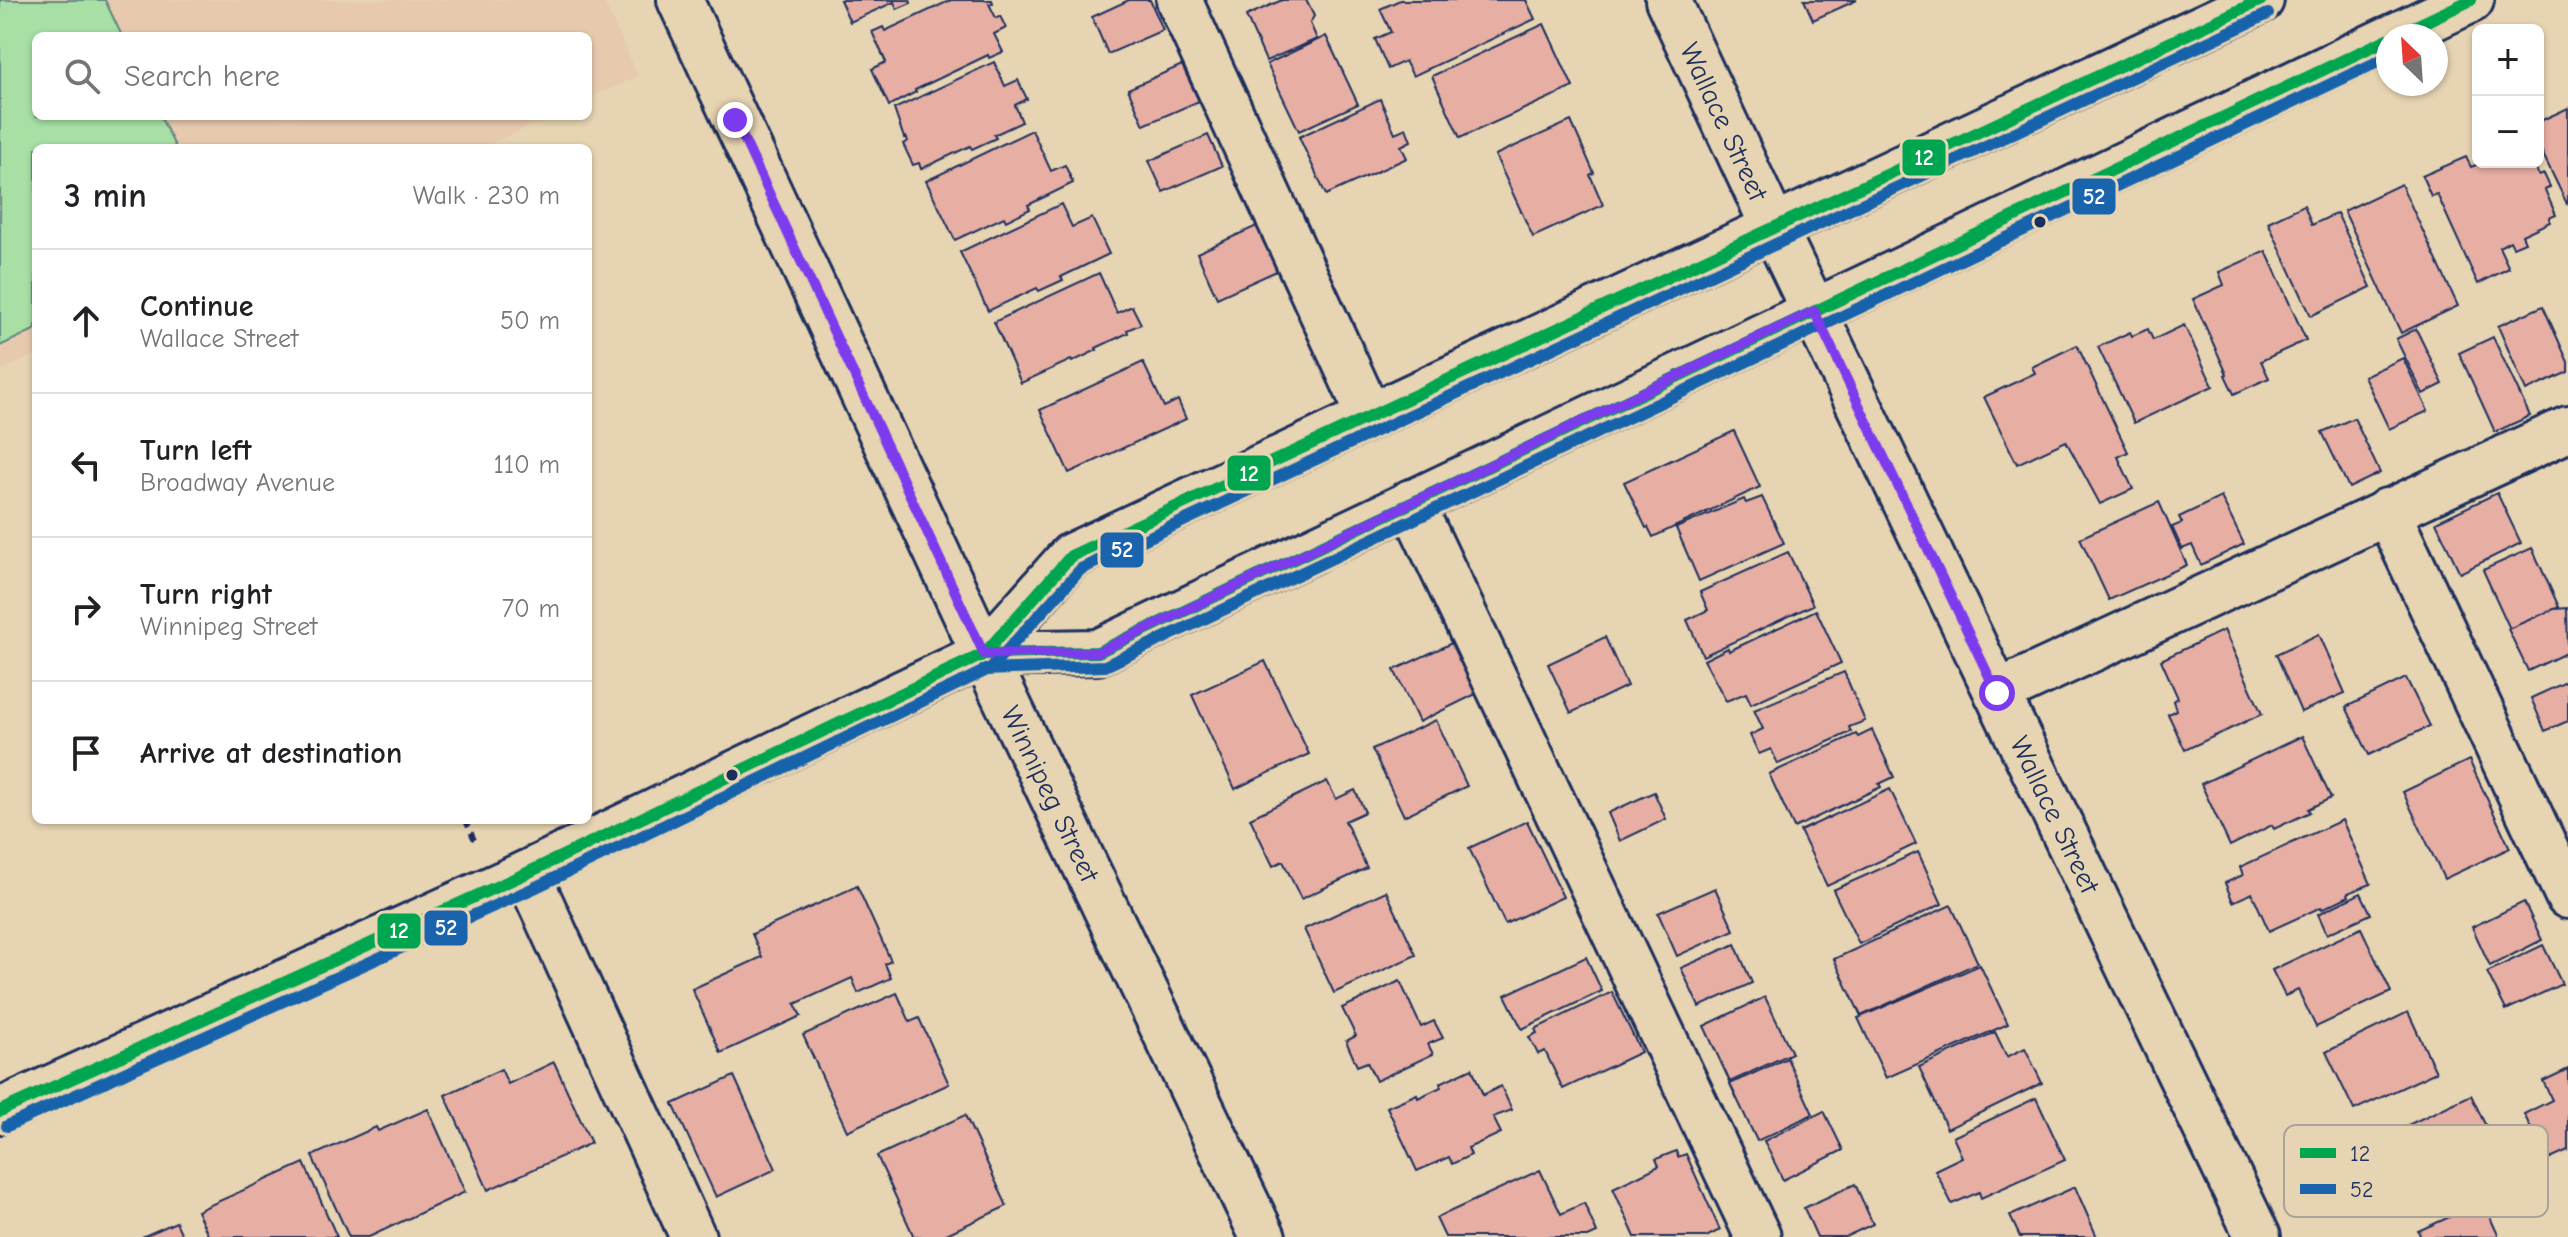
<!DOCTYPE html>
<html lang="en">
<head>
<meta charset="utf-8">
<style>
	:root { --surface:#fff; --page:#f6f6f6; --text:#202124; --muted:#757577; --line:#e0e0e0 }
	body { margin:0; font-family:"Comic Neue",sans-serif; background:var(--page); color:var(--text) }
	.controls { position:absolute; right:24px; top:24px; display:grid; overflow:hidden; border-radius:12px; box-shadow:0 2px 6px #0004 }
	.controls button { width:72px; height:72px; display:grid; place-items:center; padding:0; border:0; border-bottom:2px solid var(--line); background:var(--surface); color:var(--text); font:40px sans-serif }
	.compass { position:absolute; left:2376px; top:24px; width:72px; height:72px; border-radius:50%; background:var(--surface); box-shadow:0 2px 6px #0004; rotate:335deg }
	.stop { position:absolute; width:24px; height:24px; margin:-18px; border:6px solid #7c3aed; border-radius:50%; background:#fff }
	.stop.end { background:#7c3aed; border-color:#fff; box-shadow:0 2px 8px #0008 }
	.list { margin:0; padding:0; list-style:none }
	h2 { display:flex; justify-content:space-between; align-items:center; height:104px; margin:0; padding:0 32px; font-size:34px }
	h2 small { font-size:26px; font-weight:400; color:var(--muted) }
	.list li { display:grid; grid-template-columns:52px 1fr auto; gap:24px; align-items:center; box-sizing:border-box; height:144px; padding:0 32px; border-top:2px solid var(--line) }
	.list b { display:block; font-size:30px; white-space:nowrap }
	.list p { margin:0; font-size:26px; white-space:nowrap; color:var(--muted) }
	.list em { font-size:26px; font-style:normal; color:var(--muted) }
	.icon { flex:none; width:44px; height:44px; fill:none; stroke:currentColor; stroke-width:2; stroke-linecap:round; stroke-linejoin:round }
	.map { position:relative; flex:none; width:2568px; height:1237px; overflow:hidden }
	.search { position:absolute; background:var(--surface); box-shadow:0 2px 6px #0004; left:32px; top:32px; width:560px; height:88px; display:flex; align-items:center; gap:20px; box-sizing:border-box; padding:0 28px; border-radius:12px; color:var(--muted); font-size:30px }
	.panel { position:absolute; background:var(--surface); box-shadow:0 2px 6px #0004; left:32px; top:144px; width:560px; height:680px; border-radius:12px }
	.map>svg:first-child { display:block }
	.built { fill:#e7c9ae }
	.green { fill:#a7dfa4; stroke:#618781; stroke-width:2 }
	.building { fill:#e7aea3; stroke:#1b2f5e; stroke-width:2 }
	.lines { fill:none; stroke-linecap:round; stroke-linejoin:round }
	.minor-casing { stroke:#1b2f5e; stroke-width:50 }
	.path { stroke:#1b2f5e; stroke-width:5; stroke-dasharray:8 6; stroke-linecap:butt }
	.minor { stroke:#e7d4b2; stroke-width:44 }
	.bus-1-casing { stroke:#e7d4b2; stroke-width:18 }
	.bus-2-casing { stroke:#e7d4b2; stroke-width:18 }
	.bus-1 { stroke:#00a54f; stroke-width:12 }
	.bus-2 { stroke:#1964ac; stroke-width:12 }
	.route { stroke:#7c3aed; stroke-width:10 }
	.bus-dot { fill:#1b2f5e; stroke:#e7d4b2; stroke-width:3 }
	.labels { text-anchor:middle; stroke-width:6; stroke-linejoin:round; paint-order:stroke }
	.street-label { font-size:28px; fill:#1b2f5e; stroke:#e7d4b2 }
	.key { fill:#e7d4b2; stroke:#aaa299; stroke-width:2 }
	.key-label { font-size:22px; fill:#1b2f5e }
	.line-badge { stroke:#e7d4b2; stroke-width:3 }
	.badge-label { font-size:22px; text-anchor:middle; font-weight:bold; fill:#fff }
</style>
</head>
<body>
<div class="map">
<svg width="2568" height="1237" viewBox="0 0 2568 1237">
	<rect width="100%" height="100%" fill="#e7d4b2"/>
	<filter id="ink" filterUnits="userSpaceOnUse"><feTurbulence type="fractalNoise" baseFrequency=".0125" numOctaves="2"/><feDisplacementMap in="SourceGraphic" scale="16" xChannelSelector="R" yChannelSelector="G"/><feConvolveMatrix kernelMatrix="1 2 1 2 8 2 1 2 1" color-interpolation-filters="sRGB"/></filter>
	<g filter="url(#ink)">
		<!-- built -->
		<path class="built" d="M0,0H603L638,76L588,99V36H36V116H552L482,148H36V354L0,371Z"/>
		<!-- green -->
		<path class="green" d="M0,0H105L122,36H36V116H160L176,148H36V329L0,346Z"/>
		<!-- building -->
		<g class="building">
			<path d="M840,0H910L911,3L897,9L894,2L850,22Z"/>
			<path d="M951,0H992L993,3L989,4L996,18L1000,16L1006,28L994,34L1003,52L989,58L988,55L915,90L916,92L889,106L872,69L886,62L872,32L883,27L885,31Z"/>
			<path d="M1129,0H1150L1163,30L1108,54L1092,17Z"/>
			<path d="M1282,0H1306L1314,16L1310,23L1317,39L1266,61L1246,16Z"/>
			<path d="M1400,0H1526L1535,19L1413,76L1405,61L1388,69L1375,39L1391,32L1380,9Z"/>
			<path d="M1804,0H1857L1813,20Z"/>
			<path d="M1544,24L1573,87L1460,138L1432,76Z"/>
			<path d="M1326,36L1358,104L1299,131L1267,64Z"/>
			<path d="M994,62L1005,86L1018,80L1027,99L1015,105L1022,122L994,135L996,138L972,149L970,146L921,169L919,163L913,165L903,144L908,141L906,137L904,138L894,109Z"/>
			<path d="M1182,65L1199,101L1144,125L1128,89Z"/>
			<path d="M1380,99L1395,133L1406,128L1411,141L1401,146L1407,158L1326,195L1299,137Z"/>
			<path d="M2568,108V202L2567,204L2538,144V122Z"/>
			<path d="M1571,121L1594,173L1590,175L1603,205L1533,237L1495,155Z"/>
			<path d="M1032,130L1051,171L1065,165L1073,183L1028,205L1030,209L1006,221L1004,217L955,240L926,181Z"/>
			<path d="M1208,135L1222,166L1163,192L1149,161Z"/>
			<path d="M2466,157L2471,167L2483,162H2533L2539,176L2544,174L2550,187L2545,190L2556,215L2549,218L2550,222L2522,235L2525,242L2513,247L2510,241L2499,247L2509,268L2478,284L2437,194L2431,196L2422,176Z"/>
			<path d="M2401,184L2458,306L2401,333L2344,211Z"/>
			<path d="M1061,204L1072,227L1092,218L1109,254L1061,277L1063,280L1039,291L1037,288L988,311L960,252Z"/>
			<path d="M2304,205L2312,225L2337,213L2371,287L2311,316L2268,222Z"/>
			<path d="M1259,225L1279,270L1217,298L1197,253Z"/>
			<path d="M2266,251L2306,340L2261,361L2269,378L2234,394L2225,375L2227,374L2193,299L2224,285L2219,272Z"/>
			<path d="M1099,273L1117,313L1132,306L1141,324L1127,330L1128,333L1096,348L1097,350L1072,362L1071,360L1021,383L994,322Z"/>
			<path d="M2543,306L2568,362V372L2526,391L2498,326Z"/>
			<path d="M2184,325L2213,386L2134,423L2098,347L2130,332L2132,336L2148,329L2153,340Z"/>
			<path d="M2416,329L2443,384L2423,394L2396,339Z"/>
			<path d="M2493,337L2530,416L2495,432L2459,353Z"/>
			<path d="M2077,345L2128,452L2118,457L2133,489L2100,504L2066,441L2017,464L1984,397L2035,373L2032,367Z"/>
			<path d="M2403,358L2428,411L2389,429L2364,376Z"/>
			<path d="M1143,362L1164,407L1178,400L1186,419L1069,473L1040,410Z"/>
			<path d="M2354,418L2380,473L2349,488L2322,432Z"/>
			<path d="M1734,431L1760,487L1653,537L1648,527L1646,528L1624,482Z"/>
			<path d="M2497,493L2521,543L2460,573L2436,522Z"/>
			<path d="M1762,497L1784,543L1699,581L1676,528L1744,499L1746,503Z"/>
			<path d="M2221,497L2244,544L2201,565L2192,545L2182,549L2172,527L2182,523L2179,517Z"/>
			<path d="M2159,502L2187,565L2109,600L2080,538Z"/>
			<path d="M2532,548L2559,607L2510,629L2483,570Z"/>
			<path d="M1788,552L1813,605L1703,656L1687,620L1708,610L1700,592Z"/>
			<path d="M2567,608L2568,652L2528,671L2508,629L2554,609Z"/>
			<path d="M1816,610L1841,663L1751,704L1746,693L1726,701L1704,660L1728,648L1729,651Z"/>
			<path d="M2224,630L2262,714L2185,750L2168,714L2176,710L2173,701L2178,698L2161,660Z"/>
			<path d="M2319,634L2345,693L2301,712L2276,654Z"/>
			<path d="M1605,637L1627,686L1571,713L1548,664Z"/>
			<path d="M1460,639L1484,690L1419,722L1394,670Z"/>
			<path d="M1265,661L1309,754L1235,789L1192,695Z"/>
			<path d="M1844,672L1865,721L1849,727L1851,732L1778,764L1771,749L1759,754L1750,735L1763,729L1754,710Z"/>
			<path d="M2406,678L2430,726L2369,755L2346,707Z"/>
			<path d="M2568,681V721L2545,731L2531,698Z"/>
			<path d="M1436,720L1467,786L1404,816L1372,749Z"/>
			<path d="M1872,730L1894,777L1879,784L1881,787L1794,828L1769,774L1856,734L1858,737Z"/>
			<path d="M2302,736L2331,798L2308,809L2310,812L2274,829L2272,825L2230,846L2201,784Z"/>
			<path d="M2469,760L2510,848L2444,879L2403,792Z"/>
			<path d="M1327,781L1336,799L1355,790L1365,812L1345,821L1367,868L1301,899L1283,861L1273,866L1250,818Z"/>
			<path d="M1890,789L1916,844L1827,886L1800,831Z"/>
			<path d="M1654,792L1666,819L1620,841L1608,813Z"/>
			<path d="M2342,820L2371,884L2348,893L2349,896L2322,909L2321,907L2269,931L2252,893L2233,902L2225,883L2243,875L2240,867Z"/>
			<path d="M1527,821L1563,897L1505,924L1469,848Z"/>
			<path d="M1918,852L1942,904L1859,944L1833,890Z"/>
			<path d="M857,886L891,961L885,964L891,978L858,993L852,978L795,1004L801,1016L721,1053L692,989L762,957L752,934Z"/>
			<path d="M1715,888L1734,930L1677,956L1658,913Z"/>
			<path d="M1386,891L1416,955L1334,993L1304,929Z"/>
			<path d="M2361,893L2371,914L2327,934L2318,914Z"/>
			<path d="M2524,902L2542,940L2490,966L2472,927Z"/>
			<path d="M1951,905L1978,963L1861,1016L1834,959Z"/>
			<path d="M2361,928L2391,992L2316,1027L2298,990L2285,996L2272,970Z"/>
			<path d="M1735,944L1752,983L1699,1007L1681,968Z"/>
			<path d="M2543,945L2562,984L2506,1010L2487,972Z"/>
			<path d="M1586,957L1602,991L1522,1029L1505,995Z"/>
			<path d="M1980,965L2008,1024L1886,1078L1858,1018Z"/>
			<path d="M1400,981L1421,1027L1434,1021L1443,1038L1428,1044L1433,1054L1376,1081L1367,1062L1357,1066L1346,1041L1356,1036L1342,1008Z"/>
			<path d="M1612,992L1641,1052L1563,1089L1545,1051L1538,1054L1529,1037L1537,1033L1535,1029Z"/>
			<path d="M897,993L910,1022L919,1018L949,1084L847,1131L803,1035Z"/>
			<path d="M1765,997L1792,1053L1730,1082L1704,1026Z"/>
			<path d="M2408,1012L2436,1072L2354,1110L2326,1052Z"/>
			<path d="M1995,1032L2007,1057L2025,1048L2042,1083L1947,1129L1919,1067Z"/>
			<path d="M1787,1058L1813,1114L1757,1141L1730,1084Z"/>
			<path d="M554,1062L591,1143L488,1190L445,1095L501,1069L508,1084Z"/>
			<path d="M1472,1068L1483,1095L1501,1086L1512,1110L1493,1117L1501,1133L1468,1148L1471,1155L1452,1164L1449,1157L1417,1171L1387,1107L1417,1094L1418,1098L1441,1087L1440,1083Z"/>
			<path d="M2568,1069V1150L2546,1160L2524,1114L2552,1100L2543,1081Z"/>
			<path d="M734,1076L776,1169L716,1197L673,1104Z"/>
			<path d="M2471,1095L2502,1160L2401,1208L2378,1160L2374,1162L2368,1149L2372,1147L2370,1143Z"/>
			<path d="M2036,1098L2065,1160L1981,1198L1979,1192L1952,1204L1935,1170L1962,1157L1953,1137Z"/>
			<path d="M428,1109L465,1192L369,1237H349L312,1156L376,1127L378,1131Z"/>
			<path d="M1824,1111L1843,1150L1783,1180L1764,1141Z"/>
			<path d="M965,1115L1007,1206L940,1237H914L877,1156Z"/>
			<path d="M1676,1151L1678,1157L1686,1154L1720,1230L1706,1237H1635L1613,1188L1659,1166L1656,1159Z"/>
			<path d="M304,1163L337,1237H209L197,1211Z"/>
			<path d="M1540,1170L1561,1214L1584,1203L1597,1233L1588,1237H1445L1436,1218Z"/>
			<path d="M1855,1184L1873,1224L1845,1237H1817L1804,1208Z"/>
			<path d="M2075,1187L2097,1237H2020L2010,1216Z"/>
			<path d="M2483,1202L2499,1237H2421L2418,1231Z"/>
			<path d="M176,1222L183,1237H142Z"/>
		</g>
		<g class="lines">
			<!-- minor casing -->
			<g class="minor-casing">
				<g id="minor">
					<path id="s1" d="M680,0L984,654L1263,1237"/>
					<path d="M1179,0L1369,415"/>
					<path id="s2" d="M1668,0L1774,228L2258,1237"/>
					<path d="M2395,36L2471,0"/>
					<path d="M1411,502L1758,1237"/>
					<path d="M2387,511L2568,896"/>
					<path d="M984,654L1098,652L2388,39"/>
					<path d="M1997,693L2568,429"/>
					<path d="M527,873L693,1237"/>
					<path d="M0,1111L527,873L984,654L1071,556L2261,0"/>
				</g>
			</g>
			<!-- path -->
			<path class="path" d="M465,820L475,841"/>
			<!-- minor -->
			<use href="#minor" class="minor"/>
			<!-- bus-1 casing -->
			<g class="bus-1-casing">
				<g id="bus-1">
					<path d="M2395,36L2471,0"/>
					<path d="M943,673L984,654L1071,556L2261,0"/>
					<path d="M0,1111L527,873L984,654L1098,652L2388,39"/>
				</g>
			</g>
			<!-- bus-2 casing -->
			<g class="bus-2-casing">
				<g id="bus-2">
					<path d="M984,670L1105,666L2388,57"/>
					<path d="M7,1126L534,888L991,668L1081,569L2268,14"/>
				</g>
			</g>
			<!-- bus-1 -->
			<use href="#bus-1" class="bus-1"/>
			<!-- bus-2 -->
			<use href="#bus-2" class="bus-2"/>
		</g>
	</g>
	<g class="lines" filter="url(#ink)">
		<!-- route -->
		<path class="route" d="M735,120L984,654L1098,652L1814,311L1997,693"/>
	</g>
	<!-- markers -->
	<g class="bus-dot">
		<circle cx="2040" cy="222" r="7"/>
		<circle cx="732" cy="775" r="7"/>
	</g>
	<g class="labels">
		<!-- street labels -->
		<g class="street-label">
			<text dy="10" stroke="none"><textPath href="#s2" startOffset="134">Wallace Street</textPath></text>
			<text dy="10" stroke="none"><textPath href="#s1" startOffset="876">Winnipeg Street</textPath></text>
			<text dy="10" stroke="none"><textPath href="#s2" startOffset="902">Wallace Street</textPath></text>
		</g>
	</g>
	<!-- legend -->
	<rect x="2284" y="1125" width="264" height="92" rx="12" class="key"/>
	<rect x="2300" y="1148" width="36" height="10" fill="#00a54f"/>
	<rect x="2300" y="1184" width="36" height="10" fill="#1964ac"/>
	<g class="key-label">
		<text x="2350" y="1161">12</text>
		<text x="2350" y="1197">52</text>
	</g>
	<g class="line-badge">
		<rect x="1901" y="138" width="46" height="39" rx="8" fill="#00a54f"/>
		<rect x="2071" y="177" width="46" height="39" rx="8" fill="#1964ac"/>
		<rect x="1226" y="454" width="46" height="38" rx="8" fill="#00a54f"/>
		<rect x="1099" y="531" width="46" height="38" rx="8" fill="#1964ac"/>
		<rect x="423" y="909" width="46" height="38" rx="8" fill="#1964ac"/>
		<rect x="376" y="912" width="46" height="38" rx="8" fill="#00a54f"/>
	</g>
	<g class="badge-label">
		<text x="1924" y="165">12</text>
		<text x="2094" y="204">52</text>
		<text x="1249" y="481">12</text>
		<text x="1122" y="557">52</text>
		<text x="446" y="935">52</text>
		<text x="399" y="938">12</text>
	</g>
</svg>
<div class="controls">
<button>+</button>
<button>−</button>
</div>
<svg class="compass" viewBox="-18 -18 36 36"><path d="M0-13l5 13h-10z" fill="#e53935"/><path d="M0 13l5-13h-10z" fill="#757577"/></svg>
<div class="stop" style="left:1997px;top:693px"></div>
<div class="stop end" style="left:735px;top:120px"></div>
<div class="search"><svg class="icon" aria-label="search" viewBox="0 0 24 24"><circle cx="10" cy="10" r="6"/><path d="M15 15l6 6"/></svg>Search here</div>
<section class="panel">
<h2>3 min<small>Walk · 230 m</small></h2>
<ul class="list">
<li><svg class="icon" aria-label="ahead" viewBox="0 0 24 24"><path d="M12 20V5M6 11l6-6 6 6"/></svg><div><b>Continue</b><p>Wallace Street</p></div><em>50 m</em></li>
<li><svg class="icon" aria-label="left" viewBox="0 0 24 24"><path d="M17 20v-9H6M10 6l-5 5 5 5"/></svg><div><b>Turn left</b><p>Broadway Avenue</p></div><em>110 m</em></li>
<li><svg class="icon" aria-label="right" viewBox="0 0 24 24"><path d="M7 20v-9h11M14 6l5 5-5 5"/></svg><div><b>Turn right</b><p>Winnipeg Street</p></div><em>70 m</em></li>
<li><svg class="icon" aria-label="arrive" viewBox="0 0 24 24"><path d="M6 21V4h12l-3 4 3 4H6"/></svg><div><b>Arrive at destination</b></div></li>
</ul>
</section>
</div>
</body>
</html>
